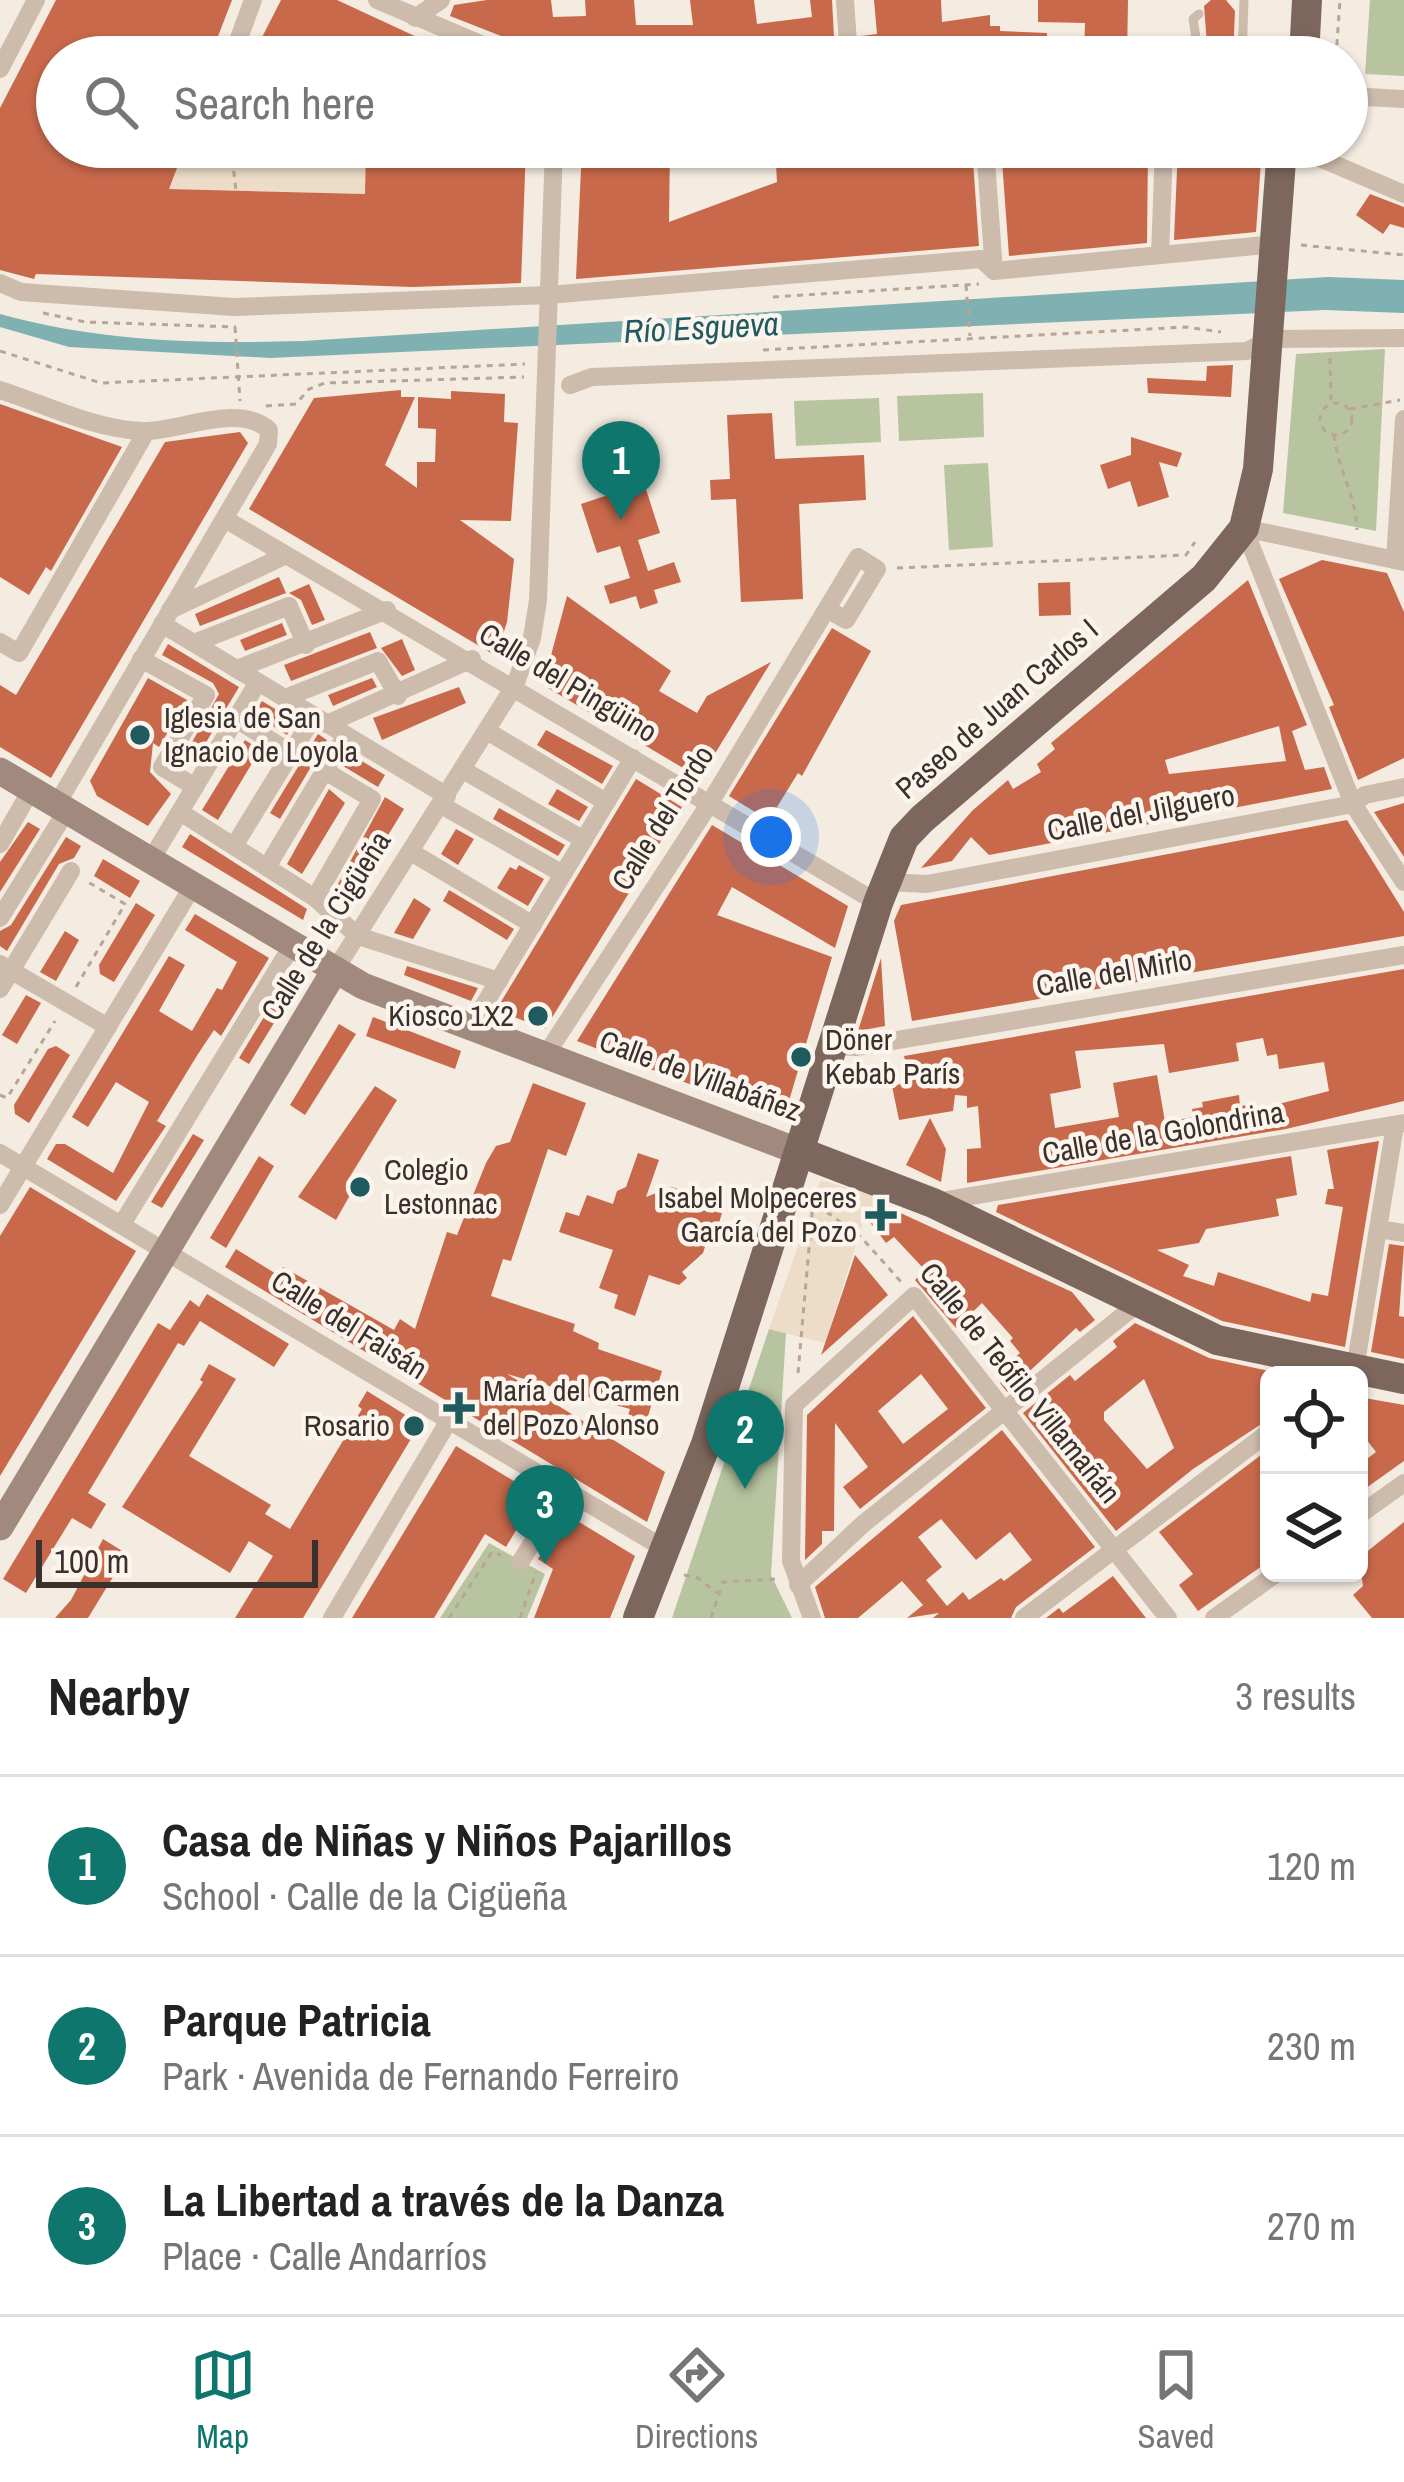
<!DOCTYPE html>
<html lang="en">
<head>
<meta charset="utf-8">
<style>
	:root { --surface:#fff; --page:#f6f6f6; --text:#222; --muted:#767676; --line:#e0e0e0; --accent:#0f766e }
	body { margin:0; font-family:"Archivo Narrow",sans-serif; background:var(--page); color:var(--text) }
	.controls { position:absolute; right:36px; bottom:36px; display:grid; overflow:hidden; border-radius:18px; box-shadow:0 3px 9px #0004 }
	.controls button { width:108px; height:108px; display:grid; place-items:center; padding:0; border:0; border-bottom:3px solid var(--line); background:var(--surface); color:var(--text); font:60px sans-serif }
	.scale { position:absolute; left:36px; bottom:30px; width:282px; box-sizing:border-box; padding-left:12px; border:6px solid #3b302b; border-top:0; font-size:33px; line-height:42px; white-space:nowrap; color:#3b302b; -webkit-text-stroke:9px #fbf5ee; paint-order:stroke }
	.you { position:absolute; left:771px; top:837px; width:42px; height:42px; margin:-30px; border:9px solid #fff; border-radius:50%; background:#1a73e8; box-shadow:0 0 0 18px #1a73e833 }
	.badge { display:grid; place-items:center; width:78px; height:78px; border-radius:50%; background:var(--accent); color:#fff; font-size:39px; font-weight:700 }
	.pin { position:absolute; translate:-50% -99px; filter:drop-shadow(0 3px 6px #0008) }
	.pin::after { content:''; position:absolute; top:63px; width:42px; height:36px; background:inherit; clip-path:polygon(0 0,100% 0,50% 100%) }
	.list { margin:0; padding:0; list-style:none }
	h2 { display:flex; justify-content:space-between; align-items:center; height:156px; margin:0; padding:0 48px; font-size:51px }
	h2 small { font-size:39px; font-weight:400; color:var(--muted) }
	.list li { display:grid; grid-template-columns:78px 1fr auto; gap:36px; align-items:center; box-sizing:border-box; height:180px; padding:0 48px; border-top:3px solid var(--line) }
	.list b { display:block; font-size:45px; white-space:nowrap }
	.list p { margin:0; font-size:39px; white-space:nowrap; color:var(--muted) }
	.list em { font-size:39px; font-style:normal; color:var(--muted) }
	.icon { flex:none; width:66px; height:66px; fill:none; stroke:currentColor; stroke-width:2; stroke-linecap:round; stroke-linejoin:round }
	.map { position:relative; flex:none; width:1404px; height:1618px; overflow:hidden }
	.search { position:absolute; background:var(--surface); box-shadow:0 3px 9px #0004; left:36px; right:36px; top:36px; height:132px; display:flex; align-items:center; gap:30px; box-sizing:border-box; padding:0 42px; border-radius:66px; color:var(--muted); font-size:45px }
	.sheet { height:696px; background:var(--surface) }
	nav { display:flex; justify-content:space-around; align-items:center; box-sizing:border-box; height:168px; border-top:3px solid var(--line); background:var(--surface); font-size:33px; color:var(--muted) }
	nav a { display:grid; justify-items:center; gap:6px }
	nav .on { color:var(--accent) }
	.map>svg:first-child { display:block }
	.green { fill:#b8c4a0 }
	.plaza { fill:#ecdcc8 }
	.water { fill:#7fb0b2 }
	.building { fill:#c8694b; fill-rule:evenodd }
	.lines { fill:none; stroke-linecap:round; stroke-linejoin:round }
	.path { stroke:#b9a596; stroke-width:3; stroke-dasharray:6 6; stroke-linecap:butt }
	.lane { stroke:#cdbbac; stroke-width:9 }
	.street { stroke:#cdbbac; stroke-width:18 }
	.secondary { stroke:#a18a7d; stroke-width:27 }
	.primary { stroke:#7d675c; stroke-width:30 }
	.poi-dot { fill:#1f5a5e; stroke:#fbf5ee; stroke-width:4.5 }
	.labels { text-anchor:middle; stroke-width:9; stroke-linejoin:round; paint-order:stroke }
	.street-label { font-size:30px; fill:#3b302b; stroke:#fbf5ee }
	.poi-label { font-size:30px; fill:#3b302b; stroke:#fbf5ee; text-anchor:start }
	.water-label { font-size:33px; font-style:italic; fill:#1f5a5e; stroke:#fbf5ee }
</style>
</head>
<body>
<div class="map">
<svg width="1404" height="1618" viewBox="0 0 1404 1618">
	<rect width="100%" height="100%" fill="#f4ebe1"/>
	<!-- green -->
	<g class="green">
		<path d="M1370,0H1404V76L1365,74Z"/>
		<path d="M1385,349L1376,531L1283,513L1296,354Z"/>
		<path d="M983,393L984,437L899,441L897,396Z"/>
		<path d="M879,398L881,442L796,446L794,401Z"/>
		<path d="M988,463L993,547L949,550L944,465Z"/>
		<path d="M769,1329L786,1333L771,1575L792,1618H672Z"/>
		<path d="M489,1543L545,1574L527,1618H440Z"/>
	</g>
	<!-- plaza -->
	<g class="plaza">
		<path d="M185,147H366L365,194L169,189Z"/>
		<path d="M821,1180L887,1200L865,1216L825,1343L769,1329Z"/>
	</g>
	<!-- water -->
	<path class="water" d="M1328,277L1404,280V313L1325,310L270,358L69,347L0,327V314C101,342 199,344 303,341Z"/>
	<!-- building -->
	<g class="building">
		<path d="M56,0H232L210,57H57V147H185L169,189L365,194L366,147H526L521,283L413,287L36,274L34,279L0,270V108Z"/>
		<path d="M281,0H337L460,57H273L256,49Z"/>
		<path d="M487,0H551L553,17L586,16L585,0H634L636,25H693L690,0H754L757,24L812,17L810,0H832L835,56L529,47L450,16L454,5Z"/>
		<path d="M874,0H941L942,22L990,15V26H1000V31L1047,33V57H995L994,41L967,43V57H862L861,36L877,34Z"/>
		<path d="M1038,0H1128L1127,57H1084L1085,23L1038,22Z"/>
		<path d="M1211,0H1226L1235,11L1233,57H1208L1204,6Z"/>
		<path d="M582,147H670L669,222L777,182L775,147H972L979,246L576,279Z"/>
		<path d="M1001,147H1148L1147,243L1009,256Z"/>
		<path d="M1178,147H1262L1256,232L1174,240Z"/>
		<path d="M1370,194L1404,207V228L1390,224L1383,234L1356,215Z"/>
		<path d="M1233,365L1231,397L1148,393L1147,378L1206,381L1207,366Z"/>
		<path d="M401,390V397H415L385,465L417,488V462H435L436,429L418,428V397L451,399V391L505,394L504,422L518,423L511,521L460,520L514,559L507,622L496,656L249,509L314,398Z"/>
		<path d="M0,404L122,447L51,571L46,567L29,595L0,577Z"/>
		<path d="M772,413L775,459L864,455L866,500L799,504L803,599L741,602L736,499L711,500L710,480L730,479L727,415Z"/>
		<path d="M240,432L248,443L51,778L0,747V685L16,695L165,442Z"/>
		<path d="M1131,437L1182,453L1177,467L1159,462L1169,497L1138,507L1130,481L1108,489L1100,465L1131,455Z"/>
		<path d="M644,483L660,533L638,540L648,571L674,562L681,582L654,590L658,603L640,609L636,596L610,604L604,586L630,578L620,546L597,553L581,504Z"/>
		<path d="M1322,560L1387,573L1404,612V758L1358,780L1329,707L1334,705L1279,579Z"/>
		<path d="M279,577L286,593L200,626L195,614Z"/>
		<path d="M1248,580L1307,725L1292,731L1305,770L1324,767L1332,789L989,855L971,837L952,861L921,868L973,810L1008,780L1013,789L1041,772L1037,764L1055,749L1051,743ZM1279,726L1286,761L1169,774L1165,760Z"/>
		<path d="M1070,582L1071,615L1039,616L1038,583Z"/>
		<path d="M309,584L325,620L312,625L301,600L289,593Z"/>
		<path d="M567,596L671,671L659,691L697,713L707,696L771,662L700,778L543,685Z"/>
		<path d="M282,623L287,635L245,651L240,640Z"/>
		<path d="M832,628L871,651L802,776L798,773L777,807L785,811L778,826L729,796Z"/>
		<path d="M370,632L377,648L291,681L284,665Z"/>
		<path d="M402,639L415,670L402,676L381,648Z"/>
		<path d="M168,644L239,687L192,766L182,760L219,694L213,683L162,655Z"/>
		<path d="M148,678L187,700L159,747L153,743L150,772L171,794L148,826L97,796L90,781Z"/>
		<path d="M372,678L377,687L333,706L328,695Z"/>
		<path d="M459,687L466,703L382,740L373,718Z"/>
		<path d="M262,701L295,721L287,735L254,714Z"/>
		<path d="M546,730L613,766L602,784L537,745Z"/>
		<path d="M318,734L327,740L280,819L270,813Z"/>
		<path d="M245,740L260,750L218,820L202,810Z"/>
		<path d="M350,754L385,775L378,787L343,766Z"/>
		<path d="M636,779L682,807L545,1029L496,1010Z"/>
		<path d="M329,789L345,803L302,874L287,864Z"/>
		<path d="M557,789L588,807L579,821L548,804Z"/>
		<path d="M385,797L404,809L345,906L332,895Z"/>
		<path d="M1404,803V857L1374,812Z"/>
		<path d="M499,808L565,845L558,856L493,819Z"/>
		<path d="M1347,820L1404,912V936L912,1021L894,921L901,905Z"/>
		<path d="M28,822L40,829L0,892V862Z"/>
		<path d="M712,825L848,906L835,948L732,887L717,915L832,957L788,1104L768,1114L577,1041Z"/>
		<path d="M456,829L474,839L458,865L441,854Z"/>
		<path d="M190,834L307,909L303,920L182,847Z"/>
		<path d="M66,837L81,846L74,858L59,864L7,951L0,946V931L11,925Z"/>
		<path d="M103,859L140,881L130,898L94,876Z"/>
		<path d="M519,865L544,879L528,906L497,888L510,867L516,870Z"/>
		<path d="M449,890L514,929L507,940L443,901Z"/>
		<path d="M414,898L431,909L413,939L394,933Z"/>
		<path d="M136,903L155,915L114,982L100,974L99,965Z"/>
		<path d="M195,914L269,958L221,1036L214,1030L198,1054L157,1121L166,1126L116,1201L47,1159L56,1144H65L113,1173L149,1102L116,1082L88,1127L72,1117L169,956L185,965L159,1011L192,1031L217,988L222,990L237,962L185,930Z"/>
		<path d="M65,931L79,940L56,981L40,972Z"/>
		<path d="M881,958L885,1026L858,1031Z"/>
		<path d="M407,966L478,988L471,1001L404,975Z"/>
		<path d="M1404,969V1101L1286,1129L967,1183V1149L981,1148L978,1106L967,1108V1096L955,1095L953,1111L899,1120L892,1086L910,1082L904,1056ZM1263,1038L1267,1056L1277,1054L1279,1069L1324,1062L1329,1091L1251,1111L1250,1105L1240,1106L1239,1095L1202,1102L1203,1107L1192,1109L1194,1117L1165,1122L1157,1075L1113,1083L1119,1117L1055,1128L1050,1094L1081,1088L1075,1051L1164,1044L1169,1073L1239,1061L1236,1043Z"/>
		<path d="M281,989L291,995L249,1064L239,1058Z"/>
		<path d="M26,995L41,1003L17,1044L2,1035Z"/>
		<path d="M373,1017L461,1051L455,1069L366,1036Z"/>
		<path d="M339,1024L356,1034L305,1115L290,1105Z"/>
		<path d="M56,1046L70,1055L29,1123L15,1114L14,1105L48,1049Z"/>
		<path d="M533,1083L586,1103L566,1156L548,1149L511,1261L503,1259L491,1296L575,1324L573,1331L599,1343L598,1349L662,1371L644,1429L626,1423L630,1409L507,1374L665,1472L647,1522L225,1267L236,1249L278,1275L283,1267L394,1330L400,1319L415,1329L447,1232L457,1235L486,1163L496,1146L510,1142Z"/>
		<path d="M375,1086L397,1100L346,1183L354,1188L336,1220L298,1197Z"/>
		<path d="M930,1118L946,1149L941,1182L906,1165Z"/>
		<path d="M193,1134L204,1140L162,1208L151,1202Z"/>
		<path d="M1379,1141L1345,1347L1222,1321L996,1212L998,1205L1291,1156L1297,1195L1276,1199L1279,1216L1206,1229L1199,1243L1157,1250L1189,1265L1183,1276L1214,1286L1218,1272L1310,1302L1312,1293L1328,1296L1343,1207L1325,1204L1328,1189H1334L1327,1150Z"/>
		<path d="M638,1153L659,1160L646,1197L672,1187L686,1192L683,1199L722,1213L716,1233L710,1231L703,1253L682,1272L687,1278L679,1285L649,1275L635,1316L614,1308L618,1295L599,1288L613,1250L559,1232L566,1212L579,1216L587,1195L613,1204L617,1191L626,1187Z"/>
		<path d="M259,1156L274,1166L226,1248L210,1238Z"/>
		<path d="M30,1187L136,1251L0,1476V1236Z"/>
		<path d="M881,1204L1072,1292L1095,1320L1080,1332L1076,1328L1007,1392L1000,1383L1007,1377L1001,1370L1020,1353L1010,1341L1013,1338L982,1303L956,1328L915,1280L925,1270L894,1237L886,1243L865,1216Z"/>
		<path d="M1389,1244L1404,1246L1399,1316L1404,1317V1359L1371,1352Z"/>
		<path d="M855,1255L888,1295L821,1355L844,1288Z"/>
		<path d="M207,1294L289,1344L274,1367L200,1321L184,1346L178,1343L88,1493L106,1504L91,1529L72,1518L26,1593L3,1579L158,1323L170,1330L190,1300L199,1307Z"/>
		<path d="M913,1316L986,1408L860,1509L843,1487L868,1467L835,1423L834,1531H822V1544L805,1560L807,1415ZM921,1374L948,1409L903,1444L878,1411Z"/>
		<path d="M1135,1323L1209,1358L1269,1371V1419L1193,1469L1116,1531L1023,1413L1070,1375L1075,1381L1117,1347L1113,1341ZM1144,1379L1174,1448L1147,1469L1104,1420V1412Z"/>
		<path d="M209,1364L236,1379L189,1456L271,1505L265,1514L290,1529L362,1409L358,1406L367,1391L420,1424L303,1618H235L273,1556L249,1541L230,1573L122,1507L203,1382L200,1380Z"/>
		<path d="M1359,1397L1404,1405V1461L1359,1493V1465L1376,1452L1359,1430Z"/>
		<path d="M1002,1430L1095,1547L1016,1607L1011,1618H933L939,1613L907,1618L923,1605L902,1581L858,1618H825L815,1587ZM941,1519L976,1560L1010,1532L1032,1560L1004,1581L1001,1578L969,1600L963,1592L947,1606L926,1580L942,1567L918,1537Z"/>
		<path d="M456,1446L537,1495L506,1547L485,1534L434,1618H352Z"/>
		<path d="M1269,1449V1561L1198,1611L1179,1585L1193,1574L1159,1532Z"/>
		<path d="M566,1514L635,1556L610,1618H534L553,1569L538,1559Z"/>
		<path d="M1404,1522V1618H1372L1353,1595L1363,1586L1359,1558Z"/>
		<path d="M103,1539L127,1554L88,1618H55L71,1600Z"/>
		<path d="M1113,1576L1146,1618H1046L1059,1608L1063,1613Z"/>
	</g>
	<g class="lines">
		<!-- path -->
		<g class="path">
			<path d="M1336,57L1340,0"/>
			<path d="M231,147L236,191"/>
			<path d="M1301,245L1404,255"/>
			<path d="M966,285L970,336"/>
			<path d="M773,297L979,284"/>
			<path d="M43,313L85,322L236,327"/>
			<path d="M235,327L240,401"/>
			<path d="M763,350L1186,327L1221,332"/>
			<path d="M0,351L101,383L525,364"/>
			<path d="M1330,358L1331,402"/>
			<circle cx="1336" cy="419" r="16"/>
			<path d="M266,406L296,404L309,389L325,383L524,377"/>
			<path d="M1350,409L1400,400"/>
			<path d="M1334,435C1338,470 1356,495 1357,530"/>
			<path d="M897,568L1186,555L1195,542"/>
			<path d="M76,987L125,904L88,882"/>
			<path d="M0,1095L7,1098L55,1021"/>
			<path d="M817,1205L861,1237L902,1283"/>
			<path d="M798,1373L813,1203"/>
			<path d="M684,1575L698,1578L717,1593"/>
			<path d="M449,1618L492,1552L501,1555"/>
			<path d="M520,1618L536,1572"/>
			<path d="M711,1618L723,1582L776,1579"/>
		</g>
		<!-- lane -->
		<g class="lane">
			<path d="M1199,57L1193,19L1199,14"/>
			<path d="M1242,57L1244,0"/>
		</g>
		<!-- street -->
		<g class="street">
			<path d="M377,0L511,57"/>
			<path d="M845,0L849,57"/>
			<path d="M415,18L441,0"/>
			<path d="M232,57L253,0"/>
			<path d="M0,69L36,0"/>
			<path d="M1347,96L1404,99"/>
			<path d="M985,147L994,271"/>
			<path d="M1294,147L1404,194"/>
			<path d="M1160,255L1164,147"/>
			<path d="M0,283L21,292L234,307L548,295L981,259L994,271L1276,244"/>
			<path d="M570,385L592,377L1247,351L1270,339L1404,338"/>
			<path d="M0,390C44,404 96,430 143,431C179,432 238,402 269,430L268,444L57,804"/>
			<path d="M225,519L878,903"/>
			<path d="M1244,528L1353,804L1404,882"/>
			<path d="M1244,528L1404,562"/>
			<path d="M1395,560L1404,419"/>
			<path d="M170,610L286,555"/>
			<path d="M162,624L447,796"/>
			<path d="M0,642L19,653L146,432"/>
			<path d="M194,643L289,606L306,645"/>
			<path d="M141,659L206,695L162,767L195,787"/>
			<path d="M237,669L387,610"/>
			<path d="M285,698L378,661L398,696"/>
			<path d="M236,719L291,753"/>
			<path d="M327,724L472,659"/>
			<path d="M487,731L606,802"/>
			<path d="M463,770L584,840"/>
			<path d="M441,805L563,874"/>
			<path d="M180,812L315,898L372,799L325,771"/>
			<path d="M0,844L31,790"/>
			<path d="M234,846L314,716"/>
			<path d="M411,852L533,925"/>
			<path d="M152,858L258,682"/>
			<path d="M267,867L346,735"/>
			<path d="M885,882L927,884L1353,804L1365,795L1404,787"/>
			<path d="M315,898L358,936L499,981"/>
			<path d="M0,918L67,810"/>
			<path d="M0,964L108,1027"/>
			<path d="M335,970L515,685L532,638L538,600L554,147"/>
			<path d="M0,989L71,871"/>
			<path d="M470,1028L633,758"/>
			<path d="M833,1046L856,1047L1404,955"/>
			<path d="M545,1056L708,806L858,557L877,569L846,620L827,609"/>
			<path d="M0,1153L665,1549"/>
			<path d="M935,1202L1404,1123"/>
			<path d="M0,1205L194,884"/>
			<path d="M122,1224L293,944"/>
			<path d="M1379,1229L1404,1233"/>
			<path d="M1350,1372L1355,1369L1395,1125"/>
			<path d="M1359,1515L1404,1483"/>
			<path d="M521,1561L564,1492"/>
			<path d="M798,1585L863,1524L1136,1305"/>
			<path d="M332,1618L448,1422"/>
			<path d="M812,1618L791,1561L794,1405L914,1296L1168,1618"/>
			<path d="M1024,1618L1269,1432"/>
			<path d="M1214,1618L1277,1573"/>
		</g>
		<!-- secondary -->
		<g class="secondary">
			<path d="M0,771L363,986L800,1152"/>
			<path d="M0,1527L335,970"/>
		</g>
		<!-- primary -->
		<g class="primary">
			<path d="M1304,57L1307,0"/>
			<path d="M800,1152L933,1203L1217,1340L1404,1379"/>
			<path d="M638,1618L706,1444L878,903L904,838L922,819L1204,578L1244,528L1258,469L1282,147"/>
		</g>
	</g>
	<!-- markers -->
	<g class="poi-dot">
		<circle cx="140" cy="735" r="12"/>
		<circle cx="538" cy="1016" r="12"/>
		<circle cx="801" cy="1057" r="12"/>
		<circle cx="360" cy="1187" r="12"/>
		<path d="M875 1197h12v12h12v12h-12v12h-12v-12h-12v-12h12z"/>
		<path d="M453 1390h12v12h12v12h-12v12h-12v-12h-12v-12h12z"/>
		<circle cx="414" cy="1426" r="12"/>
	</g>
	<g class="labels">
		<!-- street labels -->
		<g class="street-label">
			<text transform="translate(568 683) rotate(31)" y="10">Calle del Pingüino</text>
			<text transform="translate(997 709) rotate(-41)" y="10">Paseo de Juan Carlos I</text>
			<text transform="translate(1141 813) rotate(-11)" y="10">Calle del Jilguero</text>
			<text transform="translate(663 818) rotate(-58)" y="10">Calle del Tordo</text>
			<text transform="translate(326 926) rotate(-58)" y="10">Calle de la Cigüeña</text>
			<text transform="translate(1114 973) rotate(-10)" y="10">Calle del Mirlo</text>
			<text transform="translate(700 1076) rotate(20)" y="10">Calle de Villabáñez</text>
			<text transform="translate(1163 1133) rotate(-10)" y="10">Calle de la Golondrina</text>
			<text transform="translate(349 1325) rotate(32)" y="10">Calle del Faisán</text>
			<text transform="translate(1020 1383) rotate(51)" y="10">Calle de Teófilo Villamañán</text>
		</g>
		<!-- poi labels -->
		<g class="poi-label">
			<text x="164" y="728">Iglesia de San<tspan x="164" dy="34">Ignacio de Loyola</tspan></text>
			<text x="514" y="1026" text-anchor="end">Kiosco 1X2</text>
			<text x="825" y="1050">Döner<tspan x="825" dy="34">Kebab París</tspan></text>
			<text x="384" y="1180">Colegio<tspan x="384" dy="34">Lestonnac</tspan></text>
			<text x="857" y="1208" text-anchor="end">Isabel Molpeceres<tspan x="857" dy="34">García del Pozo</tspan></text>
			<text x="483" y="1401">María del Carmen<tspan x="483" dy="34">del Pozo Alonso</tspan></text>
			<text x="390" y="1436" text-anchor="end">Rosario</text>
		</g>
		<!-- water labels -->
		<g class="water-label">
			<text transform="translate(701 327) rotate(-3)" y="12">Río Esgueva</text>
		</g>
	</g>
</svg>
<div class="controls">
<button><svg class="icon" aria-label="locate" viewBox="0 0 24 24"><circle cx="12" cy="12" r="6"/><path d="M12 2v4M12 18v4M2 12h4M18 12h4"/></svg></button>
<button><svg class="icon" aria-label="layers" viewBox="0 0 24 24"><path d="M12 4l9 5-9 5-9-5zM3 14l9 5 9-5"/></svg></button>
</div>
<div class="scale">100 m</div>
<div class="you"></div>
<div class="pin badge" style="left:621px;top:520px">1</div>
<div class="pin badge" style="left:745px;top:1489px">2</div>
<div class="pin badge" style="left:545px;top:1564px">3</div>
<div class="search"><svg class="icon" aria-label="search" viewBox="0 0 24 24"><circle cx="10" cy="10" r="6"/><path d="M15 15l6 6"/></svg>Search here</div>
</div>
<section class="sheet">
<h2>Nearby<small>3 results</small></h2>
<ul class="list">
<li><span class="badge">1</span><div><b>Casa de Niñas y Niños Pajarillos</b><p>School · Calle de la Cigüeña</p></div><em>120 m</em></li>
<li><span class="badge">2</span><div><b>Parque Patricia</b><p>Park · Avenida de Fernando Ferreiro</p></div><em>230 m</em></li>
<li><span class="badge">3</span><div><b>La Libertad a través de la Danza</b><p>Place · Calle Andarríos</p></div><em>270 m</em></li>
</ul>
</section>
<nav>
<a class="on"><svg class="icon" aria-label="map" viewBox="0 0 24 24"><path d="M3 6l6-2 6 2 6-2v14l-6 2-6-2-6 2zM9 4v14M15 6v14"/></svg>Map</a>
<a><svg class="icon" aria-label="directions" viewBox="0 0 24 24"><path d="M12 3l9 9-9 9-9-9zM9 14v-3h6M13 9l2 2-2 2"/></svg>Directions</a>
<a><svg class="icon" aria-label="saved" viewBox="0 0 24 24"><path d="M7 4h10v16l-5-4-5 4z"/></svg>Saved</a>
</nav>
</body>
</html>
